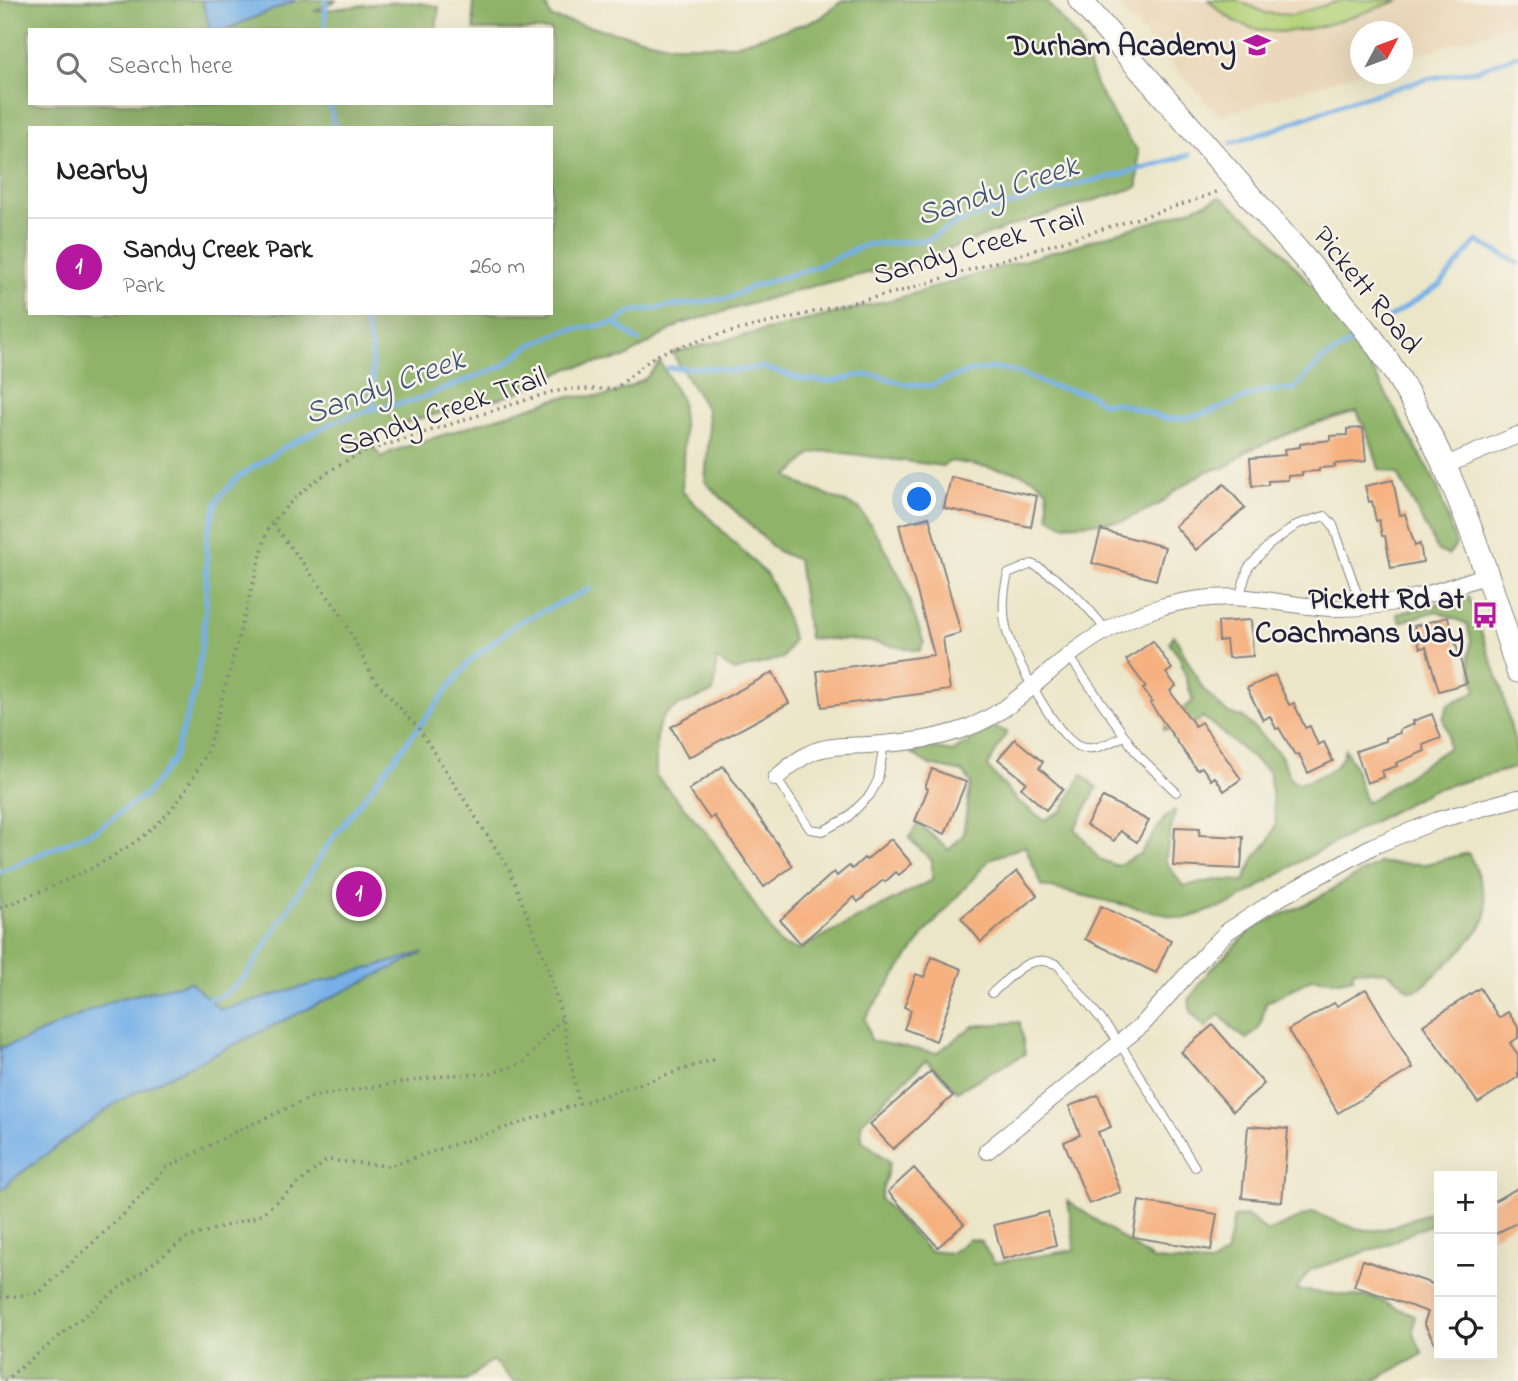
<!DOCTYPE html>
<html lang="en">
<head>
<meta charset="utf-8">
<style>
	:root { --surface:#fff; --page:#f6f6f6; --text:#222; --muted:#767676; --line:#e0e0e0; --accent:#b5179e }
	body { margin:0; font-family:"Indie Flower",sans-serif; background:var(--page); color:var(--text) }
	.controls { position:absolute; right:21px; bottom:21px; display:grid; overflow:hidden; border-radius:0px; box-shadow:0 7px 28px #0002 }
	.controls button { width:63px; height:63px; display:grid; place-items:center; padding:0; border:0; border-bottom:2px solid var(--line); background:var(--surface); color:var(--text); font:35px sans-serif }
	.compass { position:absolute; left:1350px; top:21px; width:63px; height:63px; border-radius:50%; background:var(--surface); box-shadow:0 7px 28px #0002; rotate:49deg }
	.you { position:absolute; left:920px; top:500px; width:24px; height:24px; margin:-18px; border:5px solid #fff; border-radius:50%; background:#1a73e8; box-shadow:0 0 0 10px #1a73e833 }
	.badge { display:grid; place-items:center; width:46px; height:46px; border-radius:50%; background:var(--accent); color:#fff; font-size:23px; font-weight:700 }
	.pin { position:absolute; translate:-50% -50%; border:4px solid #fff; box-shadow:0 2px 7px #0006 }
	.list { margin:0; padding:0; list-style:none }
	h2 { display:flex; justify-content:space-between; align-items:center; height:91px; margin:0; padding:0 28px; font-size:30px }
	h2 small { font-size:23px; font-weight:400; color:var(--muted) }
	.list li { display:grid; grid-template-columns:46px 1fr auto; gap:21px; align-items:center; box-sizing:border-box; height:98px; padding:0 28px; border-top:2px solid var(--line) }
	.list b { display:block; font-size:26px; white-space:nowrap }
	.list p { margin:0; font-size:23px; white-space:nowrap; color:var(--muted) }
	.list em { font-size:23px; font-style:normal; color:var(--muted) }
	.icon { flex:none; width:38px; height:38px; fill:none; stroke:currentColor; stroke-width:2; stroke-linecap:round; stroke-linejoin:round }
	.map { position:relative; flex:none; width:1518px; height:1381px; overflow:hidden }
	.search { position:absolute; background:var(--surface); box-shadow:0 7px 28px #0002; left:28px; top:28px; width:525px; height:77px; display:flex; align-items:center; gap:18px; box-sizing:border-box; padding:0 24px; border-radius:0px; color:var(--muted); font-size:26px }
	.panel { position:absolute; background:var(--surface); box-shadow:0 7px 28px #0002; left:28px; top:126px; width:525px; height:189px; border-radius:0px }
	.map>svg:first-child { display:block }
	.built { fill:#ebd8ba }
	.green { fill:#b4d279; stroke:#6b7a5a; stroke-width:2 }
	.forest { fill:#8fb469; stroke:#586b52; stroke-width:2; fill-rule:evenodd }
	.water { fill:#76b0e7; stroke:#4c6991; stroke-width:2 }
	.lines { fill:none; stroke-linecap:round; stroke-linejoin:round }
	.stream { stroke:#76b0e7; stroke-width:5 }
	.building { fill:#f6b180 }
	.lane-casing { stroke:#878482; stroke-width:10 }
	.street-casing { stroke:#878482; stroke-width:18 }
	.secondary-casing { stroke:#878482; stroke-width:25 }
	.path { stroke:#878482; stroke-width:3.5; stroke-dasharray:2 5; stroke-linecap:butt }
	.lane { stroke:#fff; stroke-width:8 }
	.street { stroke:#fff; stroke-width:16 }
	.secondary { stroke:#fff; stroke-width:23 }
	.labels { text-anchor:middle; stroke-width:5; stroke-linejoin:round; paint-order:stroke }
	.poi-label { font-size:30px; font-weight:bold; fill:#22223b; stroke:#f7f3e8; text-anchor:end }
	.street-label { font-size:30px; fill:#22223b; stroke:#f7f3e8 }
	.water-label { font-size:32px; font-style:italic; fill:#3f5477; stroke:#f7f3e8 }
</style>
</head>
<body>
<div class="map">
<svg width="1518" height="1381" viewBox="0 0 1518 1381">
	<rect width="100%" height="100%" fill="#f7f3e8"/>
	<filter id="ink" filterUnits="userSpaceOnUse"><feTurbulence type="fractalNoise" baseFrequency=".0143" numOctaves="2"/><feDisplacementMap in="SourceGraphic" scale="14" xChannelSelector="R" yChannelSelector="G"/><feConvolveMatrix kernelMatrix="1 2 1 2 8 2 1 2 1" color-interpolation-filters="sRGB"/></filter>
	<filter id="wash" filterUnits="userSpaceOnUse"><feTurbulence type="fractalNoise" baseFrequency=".00686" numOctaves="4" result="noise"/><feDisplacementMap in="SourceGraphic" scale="28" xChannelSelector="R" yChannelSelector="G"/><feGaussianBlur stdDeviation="1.57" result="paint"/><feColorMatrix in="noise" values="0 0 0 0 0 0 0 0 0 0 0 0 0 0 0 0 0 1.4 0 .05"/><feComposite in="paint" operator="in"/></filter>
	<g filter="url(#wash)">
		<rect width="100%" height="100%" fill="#ece6c9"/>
		<!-- built -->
		<path class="built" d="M1113,0H1518V23L1403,59L1402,32H1360V72L1219,116Z"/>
		<!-- green -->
		<path class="green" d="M1209,0H1237L1266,13L1291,15L1343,0H1400C1340,20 1260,60 1209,0Z"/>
		<!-- forest -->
		<g class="forest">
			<path d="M0,0H204L211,30H30V103H551V30H474L473,0H543L552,18L672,45H735L819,19L843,0H1045L1079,40L1097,87L1119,125L1138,151V187L1020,223L914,262L801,289L681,324L624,358L570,368L512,395L417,419L366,438L382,458L390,452L562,397L606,396L629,387L646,378L660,362L681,399L684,434L682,491L767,575L783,607L793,640L783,658L734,671L716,659V680L713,692C653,715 656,712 656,776L709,835L780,944L797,950L932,880V861L909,838L918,823L949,850L963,835L971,783L963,772L930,765L911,753L929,747L952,752L994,727L1007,732L987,767L1018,801L1044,820L1062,811L1082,774L1097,788L1075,828L1099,859L1117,866L1140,854L1166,816L1175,811L1165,860L1183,886L1216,880L1244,881L1255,857L1269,841L1276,824L1269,772L1203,717L1183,733L1164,729L1167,721L1193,701L1180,658L1169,643L1174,635L1203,689L1226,712L1244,718L1280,754L1292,781C1302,784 1303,783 1313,779C1330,771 1340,768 1345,749L1354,766L1366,803L1448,748V732L1443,719L1448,704L1469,695L1476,690L1469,657L1471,640L1467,624L1437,611L1400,622L1397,614L1468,596L1501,687L1518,756V767L1432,790L1304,859L1231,904L1184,919L1042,886L1025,846L990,859L926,932L865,1018L871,1041L937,1053L973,1026L1020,1022L1025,1054L957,1091L926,1060L861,1123L862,1140L890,1162L880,1199L929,1251L951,1253L969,1239L981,1241L994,1263L1075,1250L1068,1201L1154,1260L1211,1264L1226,1254L1234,1217L1248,1216L1267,1232L1313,1212C1335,1221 1364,1236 1387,1228C1404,1223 1421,1213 1439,1211V1223L1416,1230L1387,1245L1310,1270L1296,1290L1375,1298L1415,1316L1413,1332L1423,1354L1373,1381H513L492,1360L466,1381H0ZM30,128H551V313H30Z"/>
			<path d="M296,0H337L314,11C330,9 347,8 363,5C389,2 415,0 439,7L436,30H224Z"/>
			<path d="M1221,197L1266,233L1348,327L1356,349L1367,360L1437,485L1456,545L1448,555L1438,551L1398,474L1379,469L1372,445L1357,411L1310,425L1247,451L1226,467L1207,471L1176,490L1160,504L1123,521L1063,525L1049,517L1047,490L1035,479L1016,472L951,461L942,466L829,451L812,453L788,476L800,484L859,508L881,541L902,581L924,643L919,651L866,641L809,638L798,560L777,551L705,482L709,435L707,410L672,353L899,298L1172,216Z"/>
			<path d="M1468,853C1475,865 1489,902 1486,915C1482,934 1436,974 1421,988L1411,991L1388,972L1353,970V978L1339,981L1313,978L1266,1003L1260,1027L1247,1039L1235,1031L1219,1014L1206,1027L1191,1013L1189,1000L1209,971L1256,926L1306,904L1379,863L1427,864Z"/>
		</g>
		<!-- water -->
		<g class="water">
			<path d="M202,0H297L224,30H210Z"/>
			<path d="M423,953L120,1100L13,1179L0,1192V1048L27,1039L114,1000L190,982L221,1010Z"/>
		</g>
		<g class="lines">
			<!-- stream -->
			<g class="stream">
				<path d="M325,30L326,0"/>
				<path d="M329,103L335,128"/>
				<path d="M1231,143L1273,130L1344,103L1427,79L1477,70L1518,55"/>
				<path d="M363,313L372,351L373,409"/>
				<path d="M1387,319L1441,284L1477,241L1518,263"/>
				<path d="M615,323L639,341"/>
				<path d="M668,368H719L728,372L762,367L802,379L831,382L861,375L878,376L905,384L929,386L967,372L995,368L1018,372L1050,386L1089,394L1102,403H1118L1167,419L1187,418L1219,409L1261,391L1294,389L1321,361L1355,340"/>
				<path d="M0,872L98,829L147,793L173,760L196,687L206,609L207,536L218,499L237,478L285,447L332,423L373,409L413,401L503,366L529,346L564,331L615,323L631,312L729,298L751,287L816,267L865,245L927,240L955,224L1004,207L1072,185L1119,175L1189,155"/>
				<path d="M204,1001L225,994L247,975L331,840L470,661L519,622L590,589"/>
			</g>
		</g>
		<g id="blocks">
			<!-- building -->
			<g class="building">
				<path d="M1363,428L1366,461L1334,464L1335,467L1319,468V471L1302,472V475L1288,476V480L1268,481V485L1252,486L1250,458L1285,455L1284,449L1300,447V444L1330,440V436L1347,435V429Z"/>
				<path d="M951,477L1037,496L1031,527L944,508Z"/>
				<path d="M1393,480L1400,515L1405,514L1415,546L1420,544L1423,562L1391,568L1385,536H1382L1379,520L1376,521L1372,501L1369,502L1365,486Z"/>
				<path d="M1224,484L1245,508L1196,550L1175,526Z"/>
				<path d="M929,517L961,633L943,638L950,690L822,707L817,671L934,655L899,525Z"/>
				<path d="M1101,530L1165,547L1156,580L1092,563Z"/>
				<path d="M1448,617L1467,683L1439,691L1426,647L1420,648L1414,626Z"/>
				<path d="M1251,620L1253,656L1228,658L1226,640L1219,641L1218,622Z"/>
				<path d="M1153,641L1172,669L1166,673L1176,686L1170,691L1195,726L1201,722L1241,779L1224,791L1215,777L1211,780L1202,767L1197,770L1150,703L1152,702L1143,689L1146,687L1126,660Z"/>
				<path d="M773,672L789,703L688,758L671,727Z"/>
				<path d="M1275,675L1289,705L1294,703L1305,728L1310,726L1318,745L1324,742L1333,761L1308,773L1299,754L1295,755L1279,728L1276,729L1270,716L1263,720L1247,688Z"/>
				<path d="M1432,714L1441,738L1423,745L1425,751L1396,763L1397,766L1382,771L1384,777L1367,783L1356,751L1386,741V738L1400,733L1399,730L1414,724L1413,721Z"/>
				<path d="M1015,739L1043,762L1039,768L1063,789L1046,810L1021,788L1026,782L998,759Z"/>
				<path d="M723,766L793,866L764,887L714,816L710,819L689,790Z"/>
				<path d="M932,769L966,782L945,834L915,821L928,789L925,787Z"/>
				<path d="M1103,797L1149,821L1137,842L1120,831L1114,841L1086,825Z"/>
				<path d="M1175,827L1200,828L1199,835L1243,837L1241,869L1173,866Z"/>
				<path d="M891,839L912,864L899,875L896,872L885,882L883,880L858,902L854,897L801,944L780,920L834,872L837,876L849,866L852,869L864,858L866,860Z"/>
				<path d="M1017,871L1037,895L981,942L961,918Z"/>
				<path d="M1101,906L1171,940L1156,973L1085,939Z"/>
				<path d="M932,957L962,969L936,1041L904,1029L911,1010L904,1007L916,974L924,977Z"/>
				<path d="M1480,988L1499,1018L1508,1012L1518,1027V1038L1510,1043L1518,1055V1077L1478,1103L1423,1025Z"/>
				<path d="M1366,989L1413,1068L1338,1113L1288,1030L1334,1003L1337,1006Z"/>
				<path d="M1213,1025L1264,1084L1233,1111L1181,1052Z"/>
				<path d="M931,1071L953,1096L893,1149L870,1124Z"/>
				<path d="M1098,1095L1111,1127L1098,1132L1121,1192L1089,1204L1064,1142L1080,1135L1069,1106Z"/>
				<path d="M1248,1126L1288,1129L1282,1202L1242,1198Z"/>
				<path d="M914,1168L964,1224L938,1247L888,1192Z"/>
				<path d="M1518,1188V1222L1492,1236V1202Z"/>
				<path d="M1139,1201L1217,1214L1211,1250L1133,1237Z"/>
				<path d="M1048,1212L1056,1245L1003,1259L994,1225Z"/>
				<path d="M1363,1260L1439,1286V1351L1424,1323L1428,1312L1354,1286Z"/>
			</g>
		</g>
	</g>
	<g filter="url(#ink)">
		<use href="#blocks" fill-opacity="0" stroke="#878482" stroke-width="2"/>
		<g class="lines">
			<!-- lane casing -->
			<g class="lane-casing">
				<g id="lane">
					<path d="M1239,598L1248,568L1269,545L1298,524L1325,516L1333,525L1362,607"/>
					<path d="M1106,630C1085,603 1063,580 1032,564L1008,574C1003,593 1002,613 1007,632C1015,658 1055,734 1078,746C1094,753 1110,742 1124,736"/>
					<path d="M1069,656L1138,755L1176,792"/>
					<path d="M776,778L810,829L823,831L847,818L870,795L878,780L884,744"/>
					<path d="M992,993C1014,975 1028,951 1058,965L1119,1042L1195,1167"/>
				</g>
			</g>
			<!-- street casing -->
			<g class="street-casing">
				<g id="street">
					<path d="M1446,465L1518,435"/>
					<path d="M776,778C789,767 800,757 815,751C832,745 851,746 868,745C901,743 935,740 967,728C1011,712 1042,675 1079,648C1104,630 1134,615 1164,606C1191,599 1220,596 1248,598C1278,601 1307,608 1338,608C1390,608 1438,592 1487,575"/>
					<path d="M987,1151L1143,1024L1207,952L1228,931L1279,898L1373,846L1438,820L1518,798"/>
				</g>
			</g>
			<!-- secondary casing -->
			<g class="secondary-casing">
				<path id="secondary" d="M1080,0L1362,325C1441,427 1480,549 1518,671"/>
			</g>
			<!-- path -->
			<g class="path">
				<path d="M273,524L339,611L374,679L419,729L509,869L548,968L562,1018L579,1105"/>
				<path d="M0,908C53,886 113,864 156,825C179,804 194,777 208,750L268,528C292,496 327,469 364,452L551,392L572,389H615L652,358L666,351L718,335L901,291L1187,203L1219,191"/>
				<path d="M0,1298L39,1293L126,1212L166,1168L241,1129L315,1096L450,1075L490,1074L524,1062L561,1019"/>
				<path d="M4,1381L114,1292L188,1237L259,1216L327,1160L389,1166L718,1058"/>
			</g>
			<!-- lane -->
			<use href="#lane" class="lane"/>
			<!-- street -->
			<use href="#street" class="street"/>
			<!-- secondary -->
			<use href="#secondary" class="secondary"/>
		</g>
	</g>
	<!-- icons -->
	<defs>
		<g id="school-bare" transform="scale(2.1)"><path d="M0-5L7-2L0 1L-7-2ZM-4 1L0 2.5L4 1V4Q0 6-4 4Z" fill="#b5179e" stroke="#f7f3e8" stroke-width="2.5" paint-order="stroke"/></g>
		<g id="bus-bare" transform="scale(2.1)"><path d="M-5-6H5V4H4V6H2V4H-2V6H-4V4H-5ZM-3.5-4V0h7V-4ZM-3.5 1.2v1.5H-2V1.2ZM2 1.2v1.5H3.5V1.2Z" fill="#b5179e" stroke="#f7f3e8" stroke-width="2.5" paint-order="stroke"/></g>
	</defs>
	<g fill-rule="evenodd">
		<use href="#school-bare" x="1257" y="45"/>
		<use href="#bus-bare" x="1485" y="615"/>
	</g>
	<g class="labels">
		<!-- poi labels -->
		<g class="poi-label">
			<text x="1236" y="55">Durham Academy</text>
			<text x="1464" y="608">Pickett Rd at<tspan x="1464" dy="34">Coachmans Way</tspan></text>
		</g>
		<!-- street labels -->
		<g class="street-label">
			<text transform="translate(978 245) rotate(-16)" y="10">Sandy Creek Trail</text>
			<text transform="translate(1368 289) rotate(51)" y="10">Pickett Road</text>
			<text transform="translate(442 410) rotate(-19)" y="10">Sandy Creek Trail</text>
		</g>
		<!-- water labels -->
		<g class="water-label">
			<text transform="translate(997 189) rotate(-18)" y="11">Sandy Creek</text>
			<text transform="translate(384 385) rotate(-20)" y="11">Sandy Creek</text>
		</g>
	</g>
</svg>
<div class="controls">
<button>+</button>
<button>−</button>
<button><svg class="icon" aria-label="locate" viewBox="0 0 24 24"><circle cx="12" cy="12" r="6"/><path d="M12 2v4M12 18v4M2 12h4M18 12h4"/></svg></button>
</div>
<svg class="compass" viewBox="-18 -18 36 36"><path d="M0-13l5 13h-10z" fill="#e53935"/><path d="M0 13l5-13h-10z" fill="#767676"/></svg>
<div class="you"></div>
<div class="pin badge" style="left:359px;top:894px">1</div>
<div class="search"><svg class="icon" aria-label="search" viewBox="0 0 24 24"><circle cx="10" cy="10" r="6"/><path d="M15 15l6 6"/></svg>Search here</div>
<section class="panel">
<h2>Nearby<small></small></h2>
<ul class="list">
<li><span class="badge">1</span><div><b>Sandy Creek Park</b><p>Park</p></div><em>260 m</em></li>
</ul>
</section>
</div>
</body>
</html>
